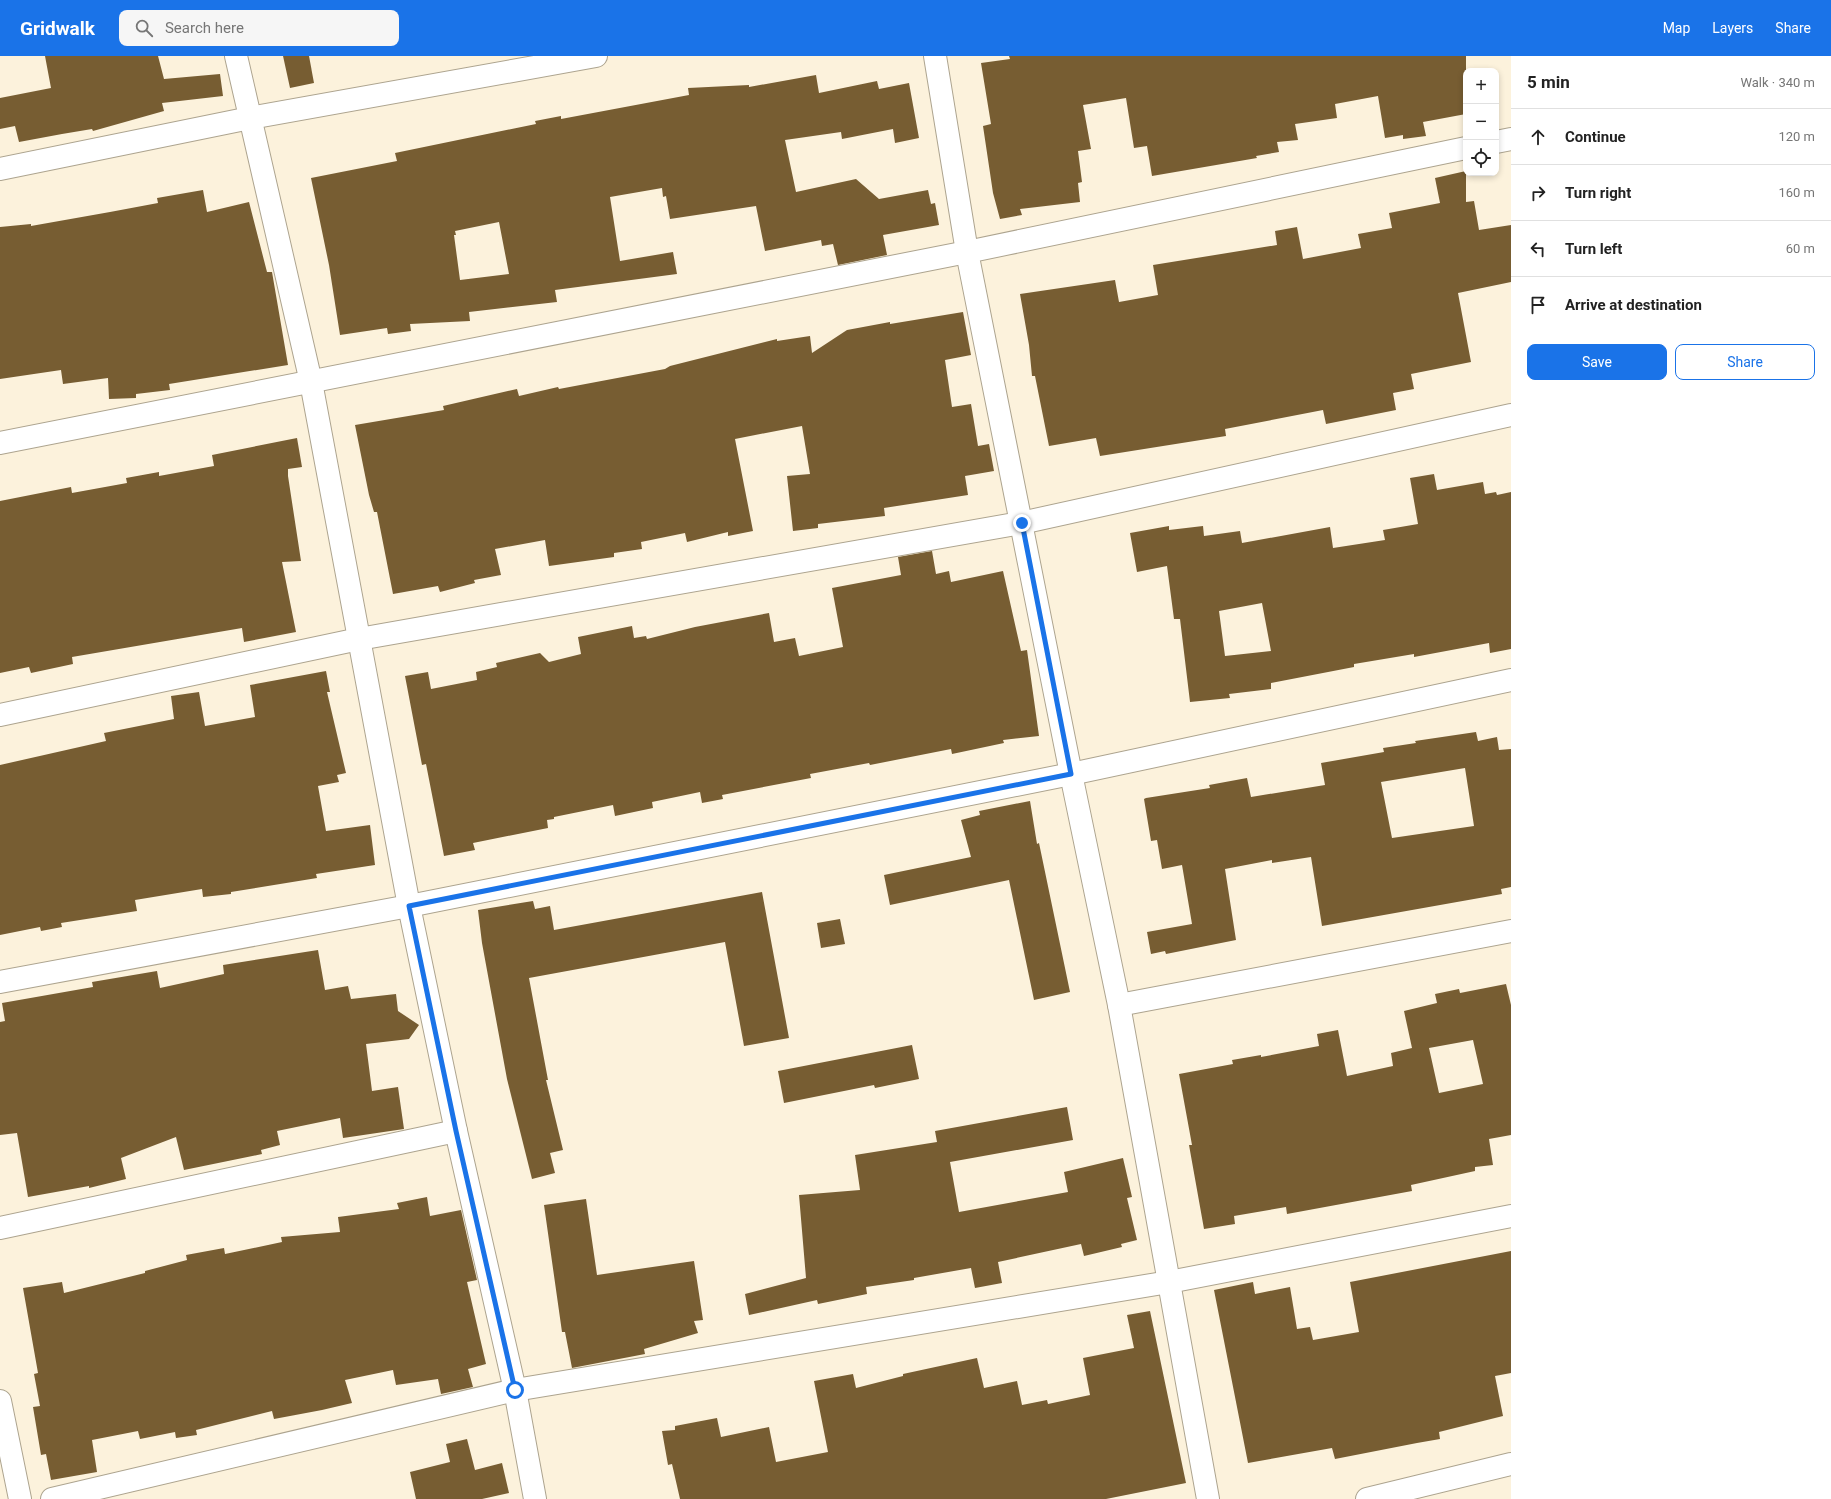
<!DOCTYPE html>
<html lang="en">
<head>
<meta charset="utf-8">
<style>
	:root { --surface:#fff; --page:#f6f6f6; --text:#222; --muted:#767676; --line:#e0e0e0; --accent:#1a73e8 }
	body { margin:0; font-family:Roboto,sans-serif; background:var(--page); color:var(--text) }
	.controls { position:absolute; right:12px; top:12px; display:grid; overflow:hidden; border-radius:8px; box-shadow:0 2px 6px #0003 }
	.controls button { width:36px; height:36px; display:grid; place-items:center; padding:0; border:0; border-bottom:1px solid var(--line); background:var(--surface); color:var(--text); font:20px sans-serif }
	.stop { position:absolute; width:12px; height:12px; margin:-9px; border:3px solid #1a73e8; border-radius:50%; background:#fff }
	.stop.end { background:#1a73e8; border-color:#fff; box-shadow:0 1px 4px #0008 }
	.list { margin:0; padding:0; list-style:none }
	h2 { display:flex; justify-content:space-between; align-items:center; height:52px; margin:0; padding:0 16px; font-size:17px }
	h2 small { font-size:13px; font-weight:400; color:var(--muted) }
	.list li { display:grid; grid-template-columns:26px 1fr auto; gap:12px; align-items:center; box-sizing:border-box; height:56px; padding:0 16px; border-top:1px solid var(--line) }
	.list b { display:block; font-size:15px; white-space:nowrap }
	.list em { font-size:13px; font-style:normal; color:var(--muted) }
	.actions { display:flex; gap:8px; padding:12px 16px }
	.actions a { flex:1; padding:9px 0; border:1px solid var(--accent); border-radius:8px; text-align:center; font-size:14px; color:var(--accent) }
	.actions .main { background:var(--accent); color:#fff }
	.icon { flex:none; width:22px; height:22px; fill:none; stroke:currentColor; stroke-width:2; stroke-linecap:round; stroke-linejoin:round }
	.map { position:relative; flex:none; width:1511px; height:1443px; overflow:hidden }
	header { display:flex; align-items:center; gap:24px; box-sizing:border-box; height:56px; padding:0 20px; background:var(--accent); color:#fff }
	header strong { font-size:19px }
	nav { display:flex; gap:22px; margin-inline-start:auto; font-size:14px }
	.search { width:280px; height:36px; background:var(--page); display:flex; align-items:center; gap:10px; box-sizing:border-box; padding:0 14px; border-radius:8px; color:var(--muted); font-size:15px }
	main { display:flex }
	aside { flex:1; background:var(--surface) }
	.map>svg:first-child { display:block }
	.building { fill:#775d32; fill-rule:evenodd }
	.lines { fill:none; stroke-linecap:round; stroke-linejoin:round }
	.minor-casing { stroke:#ada48f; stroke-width:24 }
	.minor { stroke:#fff; stroke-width:22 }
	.route { stroke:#1a73e8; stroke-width:5 }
</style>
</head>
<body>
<header>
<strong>Gridwalk</strong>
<div class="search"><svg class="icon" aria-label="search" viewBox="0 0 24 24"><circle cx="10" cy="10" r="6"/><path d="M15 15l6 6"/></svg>Search here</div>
<nav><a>Map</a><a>Layers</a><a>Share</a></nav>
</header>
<main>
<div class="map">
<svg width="1511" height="1443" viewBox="0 0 1511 1443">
	<rect width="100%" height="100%" fill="#fcf2dc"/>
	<!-- building -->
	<g class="building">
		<path d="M45,0H158L164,23L220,18L223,40L162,47L164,55L93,75L92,73L62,78L19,86L15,70L0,73V42L51,32Z"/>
		<path d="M283,0H309L314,27L290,32Z"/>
		<path d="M1009,0H1466V58L1423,66L1426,80L1403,83V79L1385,82L1378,40L1335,48L1337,62L1295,68L1298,84L1277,86L1279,96L1256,100L1257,102L1152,120L1147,90L1134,92L1126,42L1083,49L1091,93L1078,95L1082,126L1078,127L1080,146L1020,153L1022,159L1000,163L993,137L983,70L991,68L981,7L1010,3Z"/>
		<path d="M816,19L819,37L877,25L879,33L909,27L919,82L895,87L893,73L842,83L841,76L785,84L796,136L856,123L879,143L928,134L931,148L935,147L939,169L883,179L887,199L838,209L833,188L822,190L821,184L765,195L756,150L670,163L666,140L663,141L662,132L610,141L620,205L673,196L677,218L555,234L557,246L469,256L470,265L410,268L411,275L388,278L387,272L340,279L329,209L311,122L397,105L395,97L536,68L535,65L561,60V63L689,39L688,32L749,29V31ZM499,166L509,218L460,224L454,179H456L455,175Z"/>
		<path d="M1466,115V146L1474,145L1479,174L1511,169V226L1458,237L1471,306L1411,318L1414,333L1393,337L1396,354L1326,368L1323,354L1225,373L1226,380L1100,400L1096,382L1049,390L1035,320H1032L1029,289L1020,238L1115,224L1119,246L1158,239L1153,209L1277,189L1275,175L1297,171L1303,203L1361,192L1358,178L1392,172L1389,157L1440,147L1435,122Z"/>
		<path d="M203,134L207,156L249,146L267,216H272L288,309L169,328L170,334L136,338V342L109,343L108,322L63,328L61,314L0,323V171L31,168V170L110,156L158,147L157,142Z"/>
		<path d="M963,256L971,299L945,304L952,351L971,348L978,390L989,388L994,415L965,420L968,439L884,452L885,460L818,468V472L793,475L787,420L810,418L802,370L735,383L753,475L728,480V476L687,486L685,477L641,486L642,493L614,497V501L549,510L545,484L495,493L501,519L474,524L475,527L440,536L438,530L393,538L377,456H374L369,439L355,369L444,354L443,350L517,333L519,340L558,331L559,333L665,313L670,310L777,283V285L810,280L812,297L847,274L890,266V268Z"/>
		<path d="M297,382L302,411L288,413V420L301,505L282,506L296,576L244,586L242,572L72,601L73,608L31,617L29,611L0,617V445L71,431L72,437L127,427L126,422L159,416V420L214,410L212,399Z"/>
		<path d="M1434,418L1437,434L1483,426L1485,438L1496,436L1497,439L1511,436V593L1490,597L1489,587L1414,601V598L1354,608V611L1271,627V633L1229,638L1230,642L1190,646L1180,563H1174L1167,510L1137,516L1130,477L1169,470V474L1203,470L1204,480L1240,475L1242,487L1330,471L1333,492L1385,484L1383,474L1418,468L1410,422ZM1262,547L1271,595L1225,600L1219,555Z"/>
		<path d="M932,495L936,518L949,515L951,526L1003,515L1021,595L1027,594L1039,680L1003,684L1004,687L952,698L951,693L870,709L869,707L810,718L811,722L722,739L723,743L702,747L700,736L652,746L653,752L615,760L613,749L554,761V763L547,764L548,772L473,787L475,794L444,800L426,708L422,709L405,620L428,616L431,633L477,624L476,616L497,611L496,607L540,597L549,606L581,598L578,581L632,570L634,582L646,580L647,583L695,571L769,557L774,586L795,582L799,600L843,591L832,532L901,519L898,501Z"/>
		<path d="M326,615L330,636H327L346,717L337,719L339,726L318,730L326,775L370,769L375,809L316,818L317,822L231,836V838L203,841L202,833L135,844L137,855L61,867L62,871L41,875L40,871L0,879V709L106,685L104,677L174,663L171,640L199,636L205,670L255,661L250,629Z"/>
		<path d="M1476,676L1478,685L1497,681L1499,694L1511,693V831L1501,833L1502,838L1322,870L1311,801L1272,807V804L1225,813L1236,884L1166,898L1165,895L1151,898L1147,876L1192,868L1182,809L1162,813L1157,784L1151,785L1144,743L1146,742L1210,732L1209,729L1247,722L1251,741L1325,729L1321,707L1384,696L1383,692L1416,687L1415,685ZM1465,712L1474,770L1392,782L1381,726Z"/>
		<path d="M1030,745L1037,788L1039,787L1070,936L1034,944L1009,824L890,849L884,819L971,801L961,764L980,759L979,755Z"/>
		<path d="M762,836L789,982L744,990L725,886L529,922L548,1024H546L563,1094L550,1097L555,1117L532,1123L507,1023L482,887L478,854L533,845L535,853L550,850L554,874Z"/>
		<path d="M840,863L845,888L821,892L817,867Z"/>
		<path d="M318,894L325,934L348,930L351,943L396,938L398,955L419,969L409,983L366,988L372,1035L398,1031L404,1073L343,1082L340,1062L277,1075L280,1089L261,1094L262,1098L184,1114L176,1081L121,1102L126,1123L89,1132V1130L28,1141L17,1077L0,1079V966L5,965L2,947L93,931L92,926L157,915L160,932L224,918L223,909Z"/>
		<path d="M1506,928L1511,949V1079L1489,1083L1493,1109L1475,1111V1115L1411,1129L1412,1135L1287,1158L1286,1151L1234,1160L1235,1168L1204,1173L1189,1089H1192L1179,1018L1233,1008L1232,1004L1261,999V1001L1319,990L1317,978L1338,974L1347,1020L1393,1010L1391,997L1412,992L1404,955L1437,947L1435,938L1459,933L1460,937ZM1473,984L1483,1028L1439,1037L1429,992Z"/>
		<path d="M912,989L919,1023L875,1032L874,1029L784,1047L778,1015Z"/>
		<path d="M1067,1051L1073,1084L950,1106L959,1156L1068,1136L1064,1116L1123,1102L1132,1141L1127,1142L1137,1184L1121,1188L1122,1191L1084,1200L1081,1188L998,1206L1002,1227L975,1232L971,1212L914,1222V1224L866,1231L867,1238L818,1248L817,1244L749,1259L745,1238L806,1222L799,1139L860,1134L855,1099L937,1086L935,1075Z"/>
		<path d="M427,1141L430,1160L461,1154L477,1224L467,1226L486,1308L468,1313L473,1331L441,1338L438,1323L396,1329L393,1314L345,1324L352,1347L322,1354L274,1363L272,1355L196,1374L197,1379L176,1382L175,1376L140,1383L138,1375L92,1384L97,1416L51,1424L46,1398L41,1399L33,1351L40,1350L34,1318L38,1317L23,1232L62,1226L64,1237L145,1217V1215L187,1204L186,1199L224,1192L225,1198L282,1186L281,1181L340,1176L338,1161L399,1153L397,1147Z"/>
		<path d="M586,1143L597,1219L694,1205L703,1264L694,1265L698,1277L644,1293L645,1298L572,1312L565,1276H562L544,1149Z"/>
		<path d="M1511,1195V1317L1495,1320L1503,1360L1439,1376L1440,1383L1417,1387L1335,1403L1332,1392L1248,1407L1214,1234L1253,1226L1255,1238L1290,1231L1297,1273L1310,1271L1313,1284L1359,1276L1350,1226Z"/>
		<path d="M1150,1255L1186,1427L1106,1443H680L672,1408L668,1409L662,1375L675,1374V1370L717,1362L721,1381L769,1371L776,1406L828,1396L814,1325L853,1318L856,1332L903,1320V1318L977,1302L984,1332L1017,1325L1022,1349L1047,1344L1048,1348L1090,1339L1083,1302L1134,1292L1127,1259Z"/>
		<path d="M467,1383L475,1414L502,1407L509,1437L482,1443H416L410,1416L450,1406L446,1388Z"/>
	</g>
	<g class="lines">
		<!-- minor casing -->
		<g class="minor-casing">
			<g id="minor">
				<path d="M236,0L311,326L409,850L456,1075L515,1334L535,1443"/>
				<path d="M935,0L967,196L1071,718L1119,949L1208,1443"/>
				<path d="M1496,86L1511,83"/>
				<path d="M0,113L250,62L596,0"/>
				<path d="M0,387L967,196L1466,92"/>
				<path d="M0,659L359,583L1021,467L1511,359"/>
				<path d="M0,926L409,850L1071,718L1511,624"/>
				<path d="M1119,949L1511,875"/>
				<path d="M0,1172L456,1075"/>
				<path d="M0,1345L20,1443"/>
				<path d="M52,1443L515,1334L1169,1226L1511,1160"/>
				<path d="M1367,1443L1511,1408"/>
			</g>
		</g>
		<!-- minor -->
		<use href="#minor" class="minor"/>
	</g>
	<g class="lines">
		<!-- route -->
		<path class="route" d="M515,1334L456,1075L409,850L1071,718L1022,467"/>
	</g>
</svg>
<div class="controls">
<button>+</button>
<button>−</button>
<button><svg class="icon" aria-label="locate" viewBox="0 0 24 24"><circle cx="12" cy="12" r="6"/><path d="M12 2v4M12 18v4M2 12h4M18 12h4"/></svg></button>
</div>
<div class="stop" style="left:515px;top:1334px"></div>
<div class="stop end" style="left:1022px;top:467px"></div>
</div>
<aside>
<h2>5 min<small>Walk · 340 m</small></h2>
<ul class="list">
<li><svg class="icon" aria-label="ahead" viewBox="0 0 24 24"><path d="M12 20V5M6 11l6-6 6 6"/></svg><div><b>Continue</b></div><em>120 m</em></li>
<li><svg class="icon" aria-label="right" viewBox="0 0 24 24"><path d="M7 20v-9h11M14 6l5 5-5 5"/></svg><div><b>Turn right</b></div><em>160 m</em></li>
<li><svg class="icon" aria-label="left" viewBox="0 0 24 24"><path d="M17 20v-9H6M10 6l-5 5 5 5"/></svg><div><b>Turn left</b></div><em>60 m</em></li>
<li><svg class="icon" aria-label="arrive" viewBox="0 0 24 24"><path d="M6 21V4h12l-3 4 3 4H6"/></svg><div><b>Arrive at destination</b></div></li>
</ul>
<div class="actions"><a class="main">Save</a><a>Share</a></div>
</aside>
</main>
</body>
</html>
